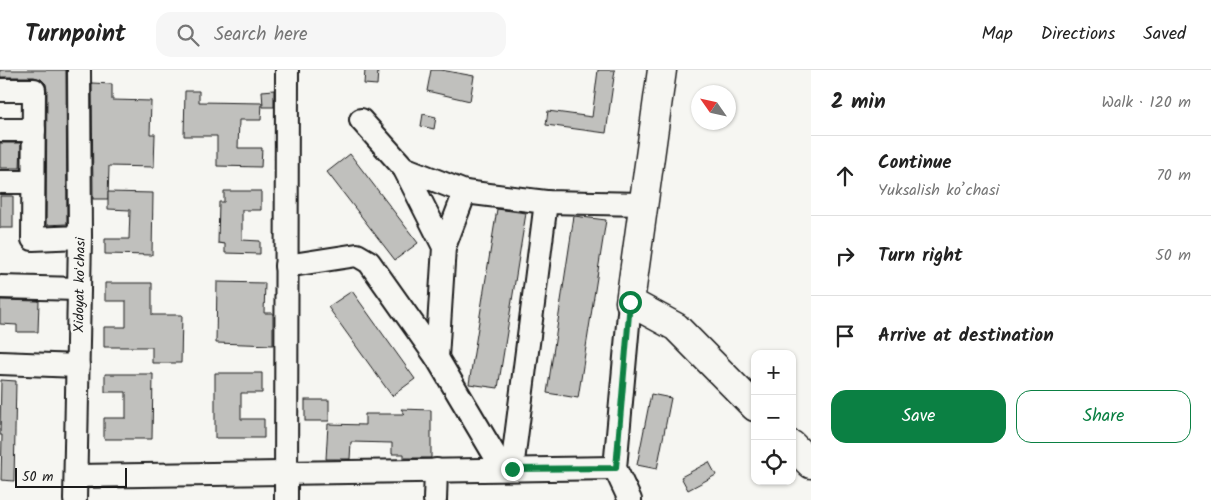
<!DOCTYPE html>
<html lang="en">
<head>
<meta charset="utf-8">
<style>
	:root { --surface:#fff; --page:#f6f6f6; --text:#222; --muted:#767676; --line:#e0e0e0; --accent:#0b8043 }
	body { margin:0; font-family:Kalam,sans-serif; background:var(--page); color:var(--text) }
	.controls { position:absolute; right:15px; bottom:15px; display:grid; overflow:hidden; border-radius:10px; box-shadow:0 1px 4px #0004 }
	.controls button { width:45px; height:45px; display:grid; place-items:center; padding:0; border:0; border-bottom:1px solid var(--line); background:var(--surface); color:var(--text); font:25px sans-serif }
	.compass { position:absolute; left:691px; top:15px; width:45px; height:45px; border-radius:50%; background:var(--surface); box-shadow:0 1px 4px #0004; rotate:304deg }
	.scale { position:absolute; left:15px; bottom:12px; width:112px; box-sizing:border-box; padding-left:5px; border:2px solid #1c1c1c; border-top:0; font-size:14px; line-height:18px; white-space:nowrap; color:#1c1c1c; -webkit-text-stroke:4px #f6f6f2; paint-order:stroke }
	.stop { position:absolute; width:15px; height:15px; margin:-11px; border:4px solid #0b8043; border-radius:50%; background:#fff }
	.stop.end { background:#0b8043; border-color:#fff; box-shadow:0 1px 5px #0008 }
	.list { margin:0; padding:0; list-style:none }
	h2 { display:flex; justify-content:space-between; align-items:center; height:65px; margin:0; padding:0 20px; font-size:21px }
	h2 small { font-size:16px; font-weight:400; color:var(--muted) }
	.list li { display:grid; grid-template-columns:32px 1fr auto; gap:15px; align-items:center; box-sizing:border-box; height:80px; padding:0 20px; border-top:1px solid var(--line) }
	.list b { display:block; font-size:19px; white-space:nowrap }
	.list p { margin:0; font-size:16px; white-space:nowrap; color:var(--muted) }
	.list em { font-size:16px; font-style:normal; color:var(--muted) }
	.actions { display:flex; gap:10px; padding:15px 20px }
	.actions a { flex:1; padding:11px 0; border:1px solid var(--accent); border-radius:15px; text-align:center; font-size:18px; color:var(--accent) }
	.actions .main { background:var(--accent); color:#fff }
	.icon { flex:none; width:28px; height:28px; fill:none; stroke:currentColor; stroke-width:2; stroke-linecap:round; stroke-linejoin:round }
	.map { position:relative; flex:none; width:811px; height:430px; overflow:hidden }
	header { display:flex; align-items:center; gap:30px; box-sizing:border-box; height:70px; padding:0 25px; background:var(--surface); border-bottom:1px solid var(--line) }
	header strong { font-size:24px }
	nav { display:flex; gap:28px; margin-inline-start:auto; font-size:18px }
	.search { width:350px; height:45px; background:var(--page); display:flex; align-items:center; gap:12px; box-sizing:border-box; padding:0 18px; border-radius:15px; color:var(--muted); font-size:19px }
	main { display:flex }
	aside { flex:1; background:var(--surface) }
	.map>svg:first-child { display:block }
	.building { fill:#c0c0bd; stroke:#1c1c1c }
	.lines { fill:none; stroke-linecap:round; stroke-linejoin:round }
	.minor-casing { stroke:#1c1c1c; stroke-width:26 }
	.major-casing { stroke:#1c1c1c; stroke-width:31 }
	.minor { stroke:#f6f6f2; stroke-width:22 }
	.major { stroke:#f6f6f2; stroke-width:28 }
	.route { stroke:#0b8043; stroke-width:6 }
	.labels { text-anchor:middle; stroke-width:5; stroke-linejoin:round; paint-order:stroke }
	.street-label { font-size:14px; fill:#1c1c1c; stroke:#f6f6f2 }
</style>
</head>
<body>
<header>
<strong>Turnpoint</strong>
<div class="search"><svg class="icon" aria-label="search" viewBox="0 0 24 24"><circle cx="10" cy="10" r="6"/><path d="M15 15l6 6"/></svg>Search here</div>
<nav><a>Map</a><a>Directions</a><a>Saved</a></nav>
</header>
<main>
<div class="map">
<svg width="811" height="430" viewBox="0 0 811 430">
	<rect width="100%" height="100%" fill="#f6f6f2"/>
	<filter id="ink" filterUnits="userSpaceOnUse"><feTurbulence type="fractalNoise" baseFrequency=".02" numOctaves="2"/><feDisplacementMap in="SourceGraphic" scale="10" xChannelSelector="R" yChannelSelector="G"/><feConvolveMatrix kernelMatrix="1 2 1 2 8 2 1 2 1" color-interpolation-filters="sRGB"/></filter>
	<g filter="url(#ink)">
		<!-- building -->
		<g class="building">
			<path d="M0,0H66L67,154L46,155L47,20L46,14L41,9L34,7H0Z"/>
			<path d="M365,0H378L377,15L364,14Z"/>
			<path d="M431,0H441L474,6L470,31L427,21Z"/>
			<path d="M598,0H615L606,63L546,55L548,41L592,47Z"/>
			<path d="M92,13L112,14V30L151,31L150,64H155L154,97L109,96L108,129H93Z"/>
			<path d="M274,20V37H263L262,21Z"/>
			<path d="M185,21H199V32L262,33L261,50H239L238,78H262L261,97L217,96V66H184Z"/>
			<path d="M423,44L436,47L434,59L421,56Z"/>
			<path d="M0,73H21L20,98H0Z"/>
			<path d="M350,84L418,173L395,190L327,102Z"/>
			<path d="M224,121H261V140H242V170L260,171V184L225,183V174L218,173L219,132H224Z"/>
			<path d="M108,122L153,123L152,185L105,184V169H129L130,140L108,139Z"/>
			<rect x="0" y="126" width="13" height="32"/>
			<path d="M497,139L526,143L498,318L469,314Z"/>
			<path d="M574,146L606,150L578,328L547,323Z"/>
			<path d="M217,212L265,213L264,243H273V275L216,273Z"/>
			<path d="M105,213H152V245H182L181,293H152V277H104V257H126V231H105Z"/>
			<path d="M352,221L415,309L392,326L328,237Z"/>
			<path d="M0,230L39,231L38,262H17V255L0,254Z"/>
			<path d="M215,303H262V323H241V349H264V368H215Z"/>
			<path d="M105,304H153L152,369H104V348H126V322H105Z"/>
			<path d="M1,310L16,311L14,411L1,410L2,365H0Z"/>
			<path d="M651,324L671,328L657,399L637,395Z"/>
			<rect x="305" y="330" width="24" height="21"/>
			<path d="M401,339L431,340V388H404V384H392V373L351,372L350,389H326L328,354L365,355V344H405Z"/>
			<path d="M709,392L716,405L688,420L681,407Z"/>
		</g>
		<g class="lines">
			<!-- minor casing -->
			<g class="minor-casing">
				<g id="minor">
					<path d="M0,20H34L33,169L80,167"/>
					<path d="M361,50L404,98L444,177L437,288"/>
					<path d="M0,60H34"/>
					<path d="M404,98L465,122L546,132L643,134"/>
					<path d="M0,112H33"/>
					<path d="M444,177L465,122"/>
					<path d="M286,196L357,185L369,192L437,288L503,399"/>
					<path d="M0,217L79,219"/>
					<path d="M0,293L78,296"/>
					<path d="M512,399L546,132"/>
					<path d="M76,406L615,398"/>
					<path d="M75,430L80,167L79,0"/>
					<path d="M286,430L287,0"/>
					<path d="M435,430L436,400"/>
					<path d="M630,430L615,398L630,232"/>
				</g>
			</g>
			<!-- major casing -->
			<g class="major-casing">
				<g id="major">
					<path d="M662,0L630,232L676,257L755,337"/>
					<path d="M792,375L811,394"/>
				</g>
			</g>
			<!-- minor -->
			<use href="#minor" class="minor"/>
			<!-- major -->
			<use href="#major" class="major"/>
		</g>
	</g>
	<g class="lines" filter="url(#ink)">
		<!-- route -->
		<path class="route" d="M512,399L616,398L630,232"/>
	</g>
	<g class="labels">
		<!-- street labels -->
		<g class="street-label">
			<text transform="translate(79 215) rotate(-89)" y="5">Xidoyat koʻchasi</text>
		</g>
	</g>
</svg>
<div class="controls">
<button>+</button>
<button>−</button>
<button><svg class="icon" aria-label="locate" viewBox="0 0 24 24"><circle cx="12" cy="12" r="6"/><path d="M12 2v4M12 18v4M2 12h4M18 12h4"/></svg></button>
</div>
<svg class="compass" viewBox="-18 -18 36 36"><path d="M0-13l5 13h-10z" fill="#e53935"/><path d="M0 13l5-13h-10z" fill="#767676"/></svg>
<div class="scale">50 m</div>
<div class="stop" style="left:630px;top:232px"></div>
<div class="stop end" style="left:512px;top:399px"></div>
</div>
<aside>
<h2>2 min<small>Walk · 120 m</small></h2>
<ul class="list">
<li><svg class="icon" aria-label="ahead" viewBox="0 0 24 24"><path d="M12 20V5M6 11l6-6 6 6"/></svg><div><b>Continue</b><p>Yuksalish ko’chasi</p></div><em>70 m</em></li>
<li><svg class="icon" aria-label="right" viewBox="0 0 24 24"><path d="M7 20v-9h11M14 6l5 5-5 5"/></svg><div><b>Turn right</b></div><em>50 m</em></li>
<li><svg class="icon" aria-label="arrive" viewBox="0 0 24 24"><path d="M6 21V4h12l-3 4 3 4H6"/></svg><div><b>Arrive at destination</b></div></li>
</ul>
<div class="actions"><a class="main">Save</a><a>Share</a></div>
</aside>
</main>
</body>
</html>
